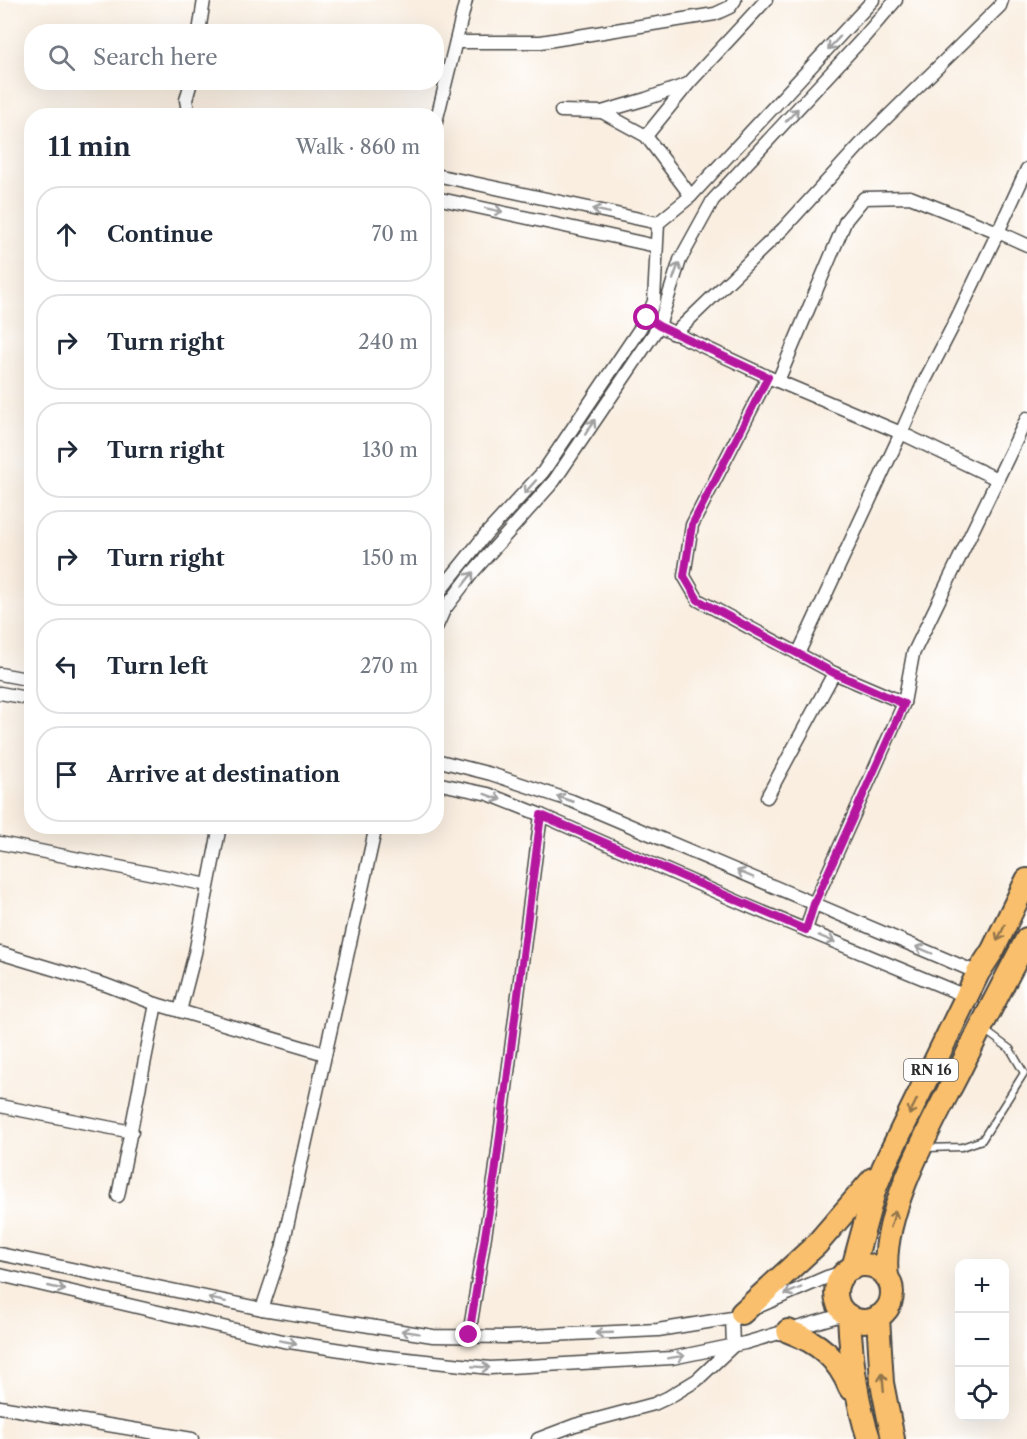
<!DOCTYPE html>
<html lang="en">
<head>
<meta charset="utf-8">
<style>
	:root { --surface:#fff; --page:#f2f2f3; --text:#1f2937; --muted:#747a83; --line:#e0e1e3 }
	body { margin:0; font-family:"Libre Caslon Text",serif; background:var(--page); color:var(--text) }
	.controls { position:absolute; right:18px; bottom:18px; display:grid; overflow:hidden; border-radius:12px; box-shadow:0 6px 24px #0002 }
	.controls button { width:54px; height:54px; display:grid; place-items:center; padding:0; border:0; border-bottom:2px solid var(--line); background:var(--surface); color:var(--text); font:30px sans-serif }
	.stop { position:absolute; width:18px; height:18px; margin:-14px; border:4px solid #b5179e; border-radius:50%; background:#fff }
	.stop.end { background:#b5179e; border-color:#fff; box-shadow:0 2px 6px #0008 }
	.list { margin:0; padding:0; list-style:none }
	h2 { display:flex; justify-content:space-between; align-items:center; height:78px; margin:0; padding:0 24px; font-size:26px }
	h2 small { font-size:20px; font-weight:400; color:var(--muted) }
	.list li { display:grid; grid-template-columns:39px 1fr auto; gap:18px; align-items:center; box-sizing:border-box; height:96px; margin:0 12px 12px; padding:0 12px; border:2px solid var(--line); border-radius:24px }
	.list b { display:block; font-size:22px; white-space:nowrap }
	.list em { font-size:20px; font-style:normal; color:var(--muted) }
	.icon { flex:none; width:33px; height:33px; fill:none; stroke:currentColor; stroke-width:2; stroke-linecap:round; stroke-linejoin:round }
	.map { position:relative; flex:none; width:1027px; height:1439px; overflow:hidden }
	.search { position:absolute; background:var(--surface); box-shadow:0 6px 24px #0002; left:24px; top:24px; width:420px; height:66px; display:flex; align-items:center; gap:15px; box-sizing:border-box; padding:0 21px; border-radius:24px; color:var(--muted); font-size:22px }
	.panel { position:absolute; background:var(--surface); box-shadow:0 6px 24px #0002; left:24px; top:108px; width:420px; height:726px; border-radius:24px }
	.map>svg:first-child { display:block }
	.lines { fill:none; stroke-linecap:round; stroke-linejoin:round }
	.lane-casing { stroke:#4a4846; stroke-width:9 }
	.street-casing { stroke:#4a4846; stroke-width:15 }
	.highway-casing { stroke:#4a4846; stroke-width:26 }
	.lane { stroke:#fff; stroke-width:6 }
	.street { stroke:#fff; stroke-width:12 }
	.highway { stroke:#f9bf6c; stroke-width:22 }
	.oneway { stroke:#a0a0a0 }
	.oneway2 { stroke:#92754c }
	.route { stroke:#b5179e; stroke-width:8 }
	.labels { text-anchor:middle; stroke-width:4.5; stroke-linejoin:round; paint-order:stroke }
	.shield { fill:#fff; stroke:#6b6b6b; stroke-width:1.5 }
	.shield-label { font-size:14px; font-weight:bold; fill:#2b2b2b }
</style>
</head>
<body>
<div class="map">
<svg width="1027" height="1439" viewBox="0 0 1027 1439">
	<rect width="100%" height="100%" fill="#fff"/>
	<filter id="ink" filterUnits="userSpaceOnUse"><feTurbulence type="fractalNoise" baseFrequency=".0167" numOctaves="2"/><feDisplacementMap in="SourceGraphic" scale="12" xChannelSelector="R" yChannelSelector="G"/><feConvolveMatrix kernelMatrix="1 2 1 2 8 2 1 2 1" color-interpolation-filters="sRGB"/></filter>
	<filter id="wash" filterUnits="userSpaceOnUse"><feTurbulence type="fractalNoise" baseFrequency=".008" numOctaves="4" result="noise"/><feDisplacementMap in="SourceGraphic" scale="24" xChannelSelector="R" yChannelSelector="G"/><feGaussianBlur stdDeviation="1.35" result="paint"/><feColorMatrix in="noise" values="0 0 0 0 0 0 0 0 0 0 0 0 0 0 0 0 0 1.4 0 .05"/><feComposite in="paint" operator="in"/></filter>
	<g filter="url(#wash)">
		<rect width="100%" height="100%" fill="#f9eee0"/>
	</g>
	<g filter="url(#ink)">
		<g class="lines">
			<!-- lane casing -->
			<g class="lane-casing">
				<path id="lane" d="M926,1148L962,1147L982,1140L1024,1073L1010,1049L983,1029"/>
			</g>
			<!-- street casing -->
			<g class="street-casing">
				<g id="street">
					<path d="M199,32L204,0"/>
					<path d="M456,42H541L715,14L730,7L735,0"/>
					<path d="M561,111L602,112L646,136L691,196"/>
					<path d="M602,112L646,99L688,84"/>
					<path d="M189,116L186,100L191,82"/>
					<path d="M436,122L466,0"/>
					<path d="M646,136L689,83L766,0"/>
					<path d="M436,175L658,223"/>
					<path d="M436,198L656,246"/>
					<path d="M653,323L768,377L901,433L922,386L954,324L998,232L1027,245"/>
					<path d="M674,334L783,229L869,135L1000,6L1002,0"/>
					<path d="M768,377L692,525L684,576L698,600L834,673L904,703"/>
					<path d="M778,381L846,220L864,198L910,197L998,232L1027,169"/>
					<path d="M436,596L486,534L543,472L647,318L654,301L658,223L691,196L873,0"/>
					<path d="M436,628L444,610L473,572L554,481L659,326L680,260L713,200L864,37L896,0"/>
					<path d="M798,654L901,433L997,479"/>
					<path d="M0,674L32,680"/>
					<path d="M0,693L32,699"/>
					<path d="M436,760L491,774L572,801L978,973"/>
					<path d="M436,783L488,794L541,815L748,906L968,997"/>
					<path d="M767,797L834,673"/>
					<path d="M0,843L208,885"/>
					<path d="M806,930L814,904L904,703L913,654L1027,418"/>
					<path d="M0,953L106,985L156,1004L325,1054"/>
					<path d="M180,1011L195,953L220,826"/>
					<path d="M0,1106L132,1132"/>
					<path d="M118,1196L156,1004"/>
					<path d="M0,1254L262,1309L433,1336L507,1337L658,1330L732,1318L827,1277L847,1271"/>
					<path d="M0,1275L283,1341L380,1356L490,1368L672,1358L745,1343L845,1314"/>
					<path d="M262,1309L282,1249L376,826"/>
					<path d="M469,1335L495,1174L541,815"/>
					<path d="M0,1407L192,1439"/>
					<path d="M538,1439L575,1425L654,1404L669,1397L697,1380L733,1346L732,1318"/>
				</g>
			</g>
			<!-- highway casing -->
			<g class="highway-casing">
				<g id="highway">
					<circle cx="864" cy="1293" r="28"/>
					<path d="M853,1268L874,1191L884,1166L978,973L993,950L1027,880"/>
					<path d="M887,1277C879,1215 932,1124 960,1069C982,1025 1004,982 1027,939"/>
					<path d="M742,1313L816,1245L873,1179"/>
					<path d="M849,1316C851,1358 856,1400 869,1439"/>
					<path d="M878,1317L882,1383L893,1439"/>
					<path d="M788,1331C818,1342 838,1358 850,1388"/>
				</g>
			</g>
			<!-- lane -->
			<use href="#lane" class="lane"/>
			<!-- street -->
			<use href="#street" class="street"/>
			<!-- highway -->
			<use href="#highway" class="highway"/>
		</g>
		<!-- one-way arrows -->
		<defs><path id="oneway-shaft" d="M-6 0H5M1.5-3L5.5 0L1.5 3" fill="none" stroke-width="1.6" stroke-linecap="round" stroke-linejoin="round" transform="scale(1.5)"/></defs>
		<g class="oneway">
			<use href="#oneway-shaft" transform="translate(834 43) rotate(133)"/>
			<use href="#oneway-shaft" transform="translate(792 115) rotate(-47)"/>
			<use href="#oneway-shaft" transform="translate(494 210) rotate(12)"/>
			<use href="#oneway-shaft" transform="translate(601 211) rotate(-168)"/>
			<use href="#oneway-shaft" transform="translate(676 271) rotate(-71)"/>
			<use href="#oneway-shaft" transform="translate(590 427) rotate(-57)"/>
			<use href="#oneway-shaft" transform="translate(530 487) rotate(132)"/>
			<use href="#oneway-shaft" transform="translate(468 579) rotate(-52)"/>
			<use href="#oneway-shaft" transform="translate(493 797) rotate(20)"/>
			<use href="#oneway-shaft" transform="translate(565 799) rotate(-161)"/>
			<use href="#oneway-shaft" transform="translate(745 874) rotate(-157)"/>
			<use href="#oneway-shaft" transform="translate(827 939) rotate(23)"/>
			<use href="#oneway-shaft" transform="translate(924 950) rotate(-157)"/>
			<use href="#oneway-shaft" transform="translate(57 1288) rotate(13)"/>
			<use href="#oneway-shaft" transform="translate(793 1291) rotate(157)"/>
			<use href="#oneway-shaft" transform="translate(217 1300) rotate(-168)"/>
			<use href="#oneway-shaft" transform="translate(410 1332) rotate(-171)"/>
			<use href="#oneway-shaft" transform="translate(604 1333) rotate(178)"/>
			<use href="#oneway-shaft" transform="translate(288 1342) rotate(10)"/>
			<use href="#oneway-shaft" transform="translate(676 1357) rotate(-9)"/>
			<use href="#oneway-shaft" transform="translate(481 1367) rotate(4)"/>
		</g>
		<g class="oneway2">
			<use href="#oneway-shaft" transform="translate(1001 933) rotate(116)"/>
			<use href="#oneway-shaft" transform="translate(913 1107) rotate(116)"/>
			<use href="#oneway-shaft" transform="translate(893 1219) rotate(-73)"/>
			<use href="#oneway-shaft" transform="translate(883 1382) rotate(-95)"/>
		</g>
	</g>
	<g class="lines" filter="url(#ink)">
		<!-- route -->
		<path class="route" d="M469,1335L495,1174L541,815L806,930L814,904L904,704L834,673L698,600L684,576L692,525L768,377L659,326L647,318"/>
	</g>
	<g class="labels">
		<!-- shield labels -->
		<rect class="shield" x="904" y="1059" width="54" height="22" rx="4.5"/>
		<g class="shield-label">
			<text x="931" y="1075">RN 16</text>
		</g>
	</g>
</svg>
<div class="controls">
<button>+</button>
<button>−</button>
<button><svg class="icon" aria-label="locate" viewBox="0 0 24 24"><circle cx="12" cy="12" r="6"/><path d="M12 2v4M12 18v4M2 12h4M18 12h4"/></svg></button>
</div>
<div class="stop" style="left:647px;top:318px"></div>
<div class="stop end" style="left:469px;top:1335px"></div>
<div class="search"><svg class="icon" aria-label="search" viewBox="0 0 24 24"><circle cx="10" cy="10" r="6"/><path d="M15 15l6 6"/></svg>Search here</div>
<section class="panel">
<h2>11 min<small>Walk · 860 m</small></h2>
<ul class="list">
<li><svg class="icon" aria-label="ahead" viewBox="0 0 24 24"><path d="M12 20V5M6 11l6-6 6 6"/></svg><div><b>Continue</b></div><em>70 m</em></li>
<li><svg class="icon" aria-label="right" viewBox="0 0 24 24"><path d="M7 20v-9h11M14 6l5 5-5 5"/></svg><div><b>Turn right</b></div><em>240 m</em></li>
<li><svg class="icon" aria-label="right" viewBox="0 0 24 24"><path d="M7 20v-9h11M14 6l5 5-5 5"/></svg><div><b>Turn right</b></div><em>130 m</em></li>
<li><svg class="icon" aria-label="right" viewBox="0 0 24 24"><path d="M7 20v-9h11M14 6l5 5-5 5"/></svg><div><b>Turn right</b></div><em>150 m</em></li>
<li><svg class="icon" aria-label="left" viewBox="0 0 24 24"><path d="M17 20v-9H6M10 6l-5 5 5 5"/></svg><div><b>Turn left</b></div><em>270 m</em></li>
<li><svg class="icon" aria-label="arrive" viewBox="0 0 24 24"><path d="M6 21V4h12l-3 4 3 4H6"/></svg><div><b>Arrive at destination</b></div></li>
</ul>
</section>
</div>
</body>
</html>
